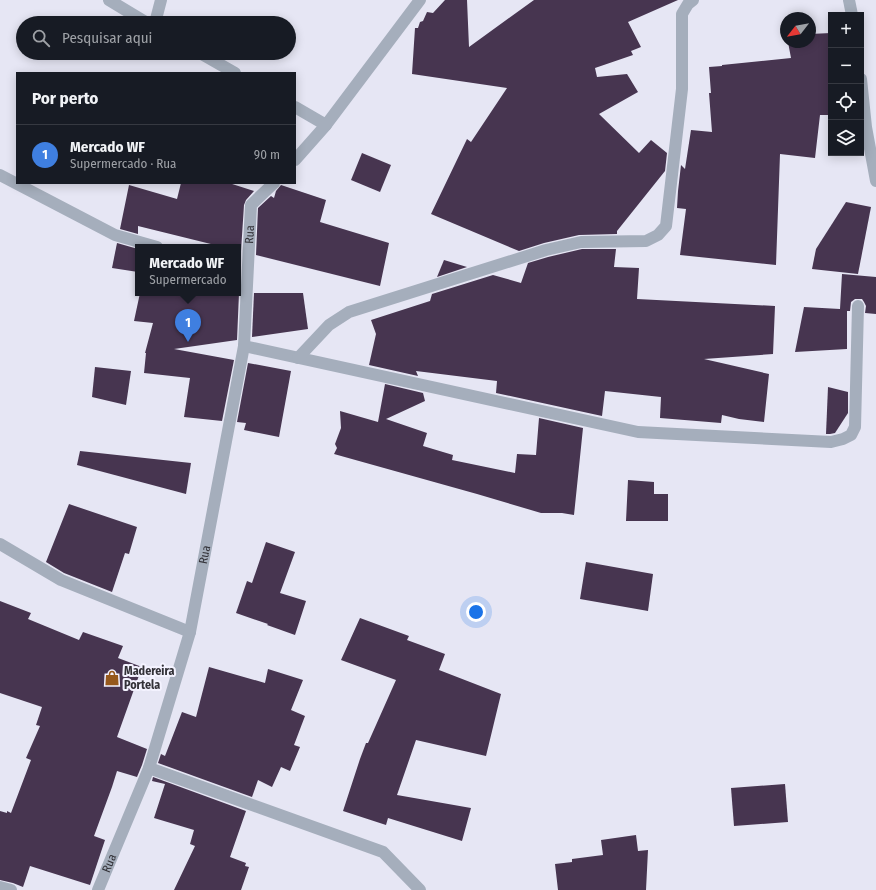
<!DOCTYPE html>
<html lang="pt">
<head>
<meta charset="utf-8">
<style>
	:root { --surface:#171b24; --page:#20242c; --text:#f1f3f6; --muted:#9ea1a6; --line:#363941; --accent:#96591c }
	body { margin:0; font-family:"Fira Sans Condensed",sans-serif; background:var(--page); color:var(--text) }
	.controls { position:absolute; right:12px; top:12px; display:grid; overflow:hidden; border-radius:0px; box-shadow:0 2px 10px #0003 }
	.controls button { width:36px; height:36px; display:grid; place-items:center; padding:0; border:0; border-bottom:1px solid var(--line); background:var(--surface); color:var(--text); font:20px sans-serif }
	.compass { position:absolute; left:780px; top:12px; width:36px; height:36px; border-radius:50%; background:var(--surface); box-shadow:0 2px 10px #0003; rotate:239deg }
	.you { position:absolute; left:476px; top:612px; width:14px; height:14px; margin:-10px; border:3px solid #fff; border-radius:50%; background:#1a73e8; box-shadow:0 0 0 6px #1a73e833 }
	.badge { display:grid; place-items:center; width:26px; height:26px; border-radius:50%; background:var(--accent); color:#fff; font-size:13px; font-weight:700 }
	.pin { position:absolute; translate:-50% -33px; filter:drop-shadow(0 1px 2px #0008) }
	.pin::after { content:''; position:absolute; top:21px; width:14px; height:12px; background:inherit; clip-path:polygon(0 0,100% 0,50% 100%) }
	.popup { position:absolute; left:135px; top:244px; width:106px; height:52px; box-sizing:border-box; display:grid; place-content:center; border-radius:0px; background:var(--surface); filter:drop-shadow(0 1px 3px #0005); font-size:13px; white-space:nowrap; color:var(--muted) }
	.popup b { font-size:15px; color:var(--text) }
	.popup::after { content:''; position:absolute; left:50%; top:100%; margin-left:-8px; border:8px solid transparent; border-top-color:var(--surface) }
	.list { margin:0; padding:0; list-style:none }
	h2 { display:flex; justify-content:space-between; align-items:center; height:52px; margin:0; padding:0 16px; font-size:17px }
	h2 small { font-size:13px; font-weight:400; color:var(--muted) }
	.list li { display:grid; grid-template-columns:26px 1fr auto; gap:12px; align-items:center; box-sizing:border-box; height:60px; padding:0 16px; border-top:1px solid var(--line) }
	.list b { display:block; font-size:15px; white-space:nowrap }
	.list p { margin:0; font-size:13px; white-space:nowrap; color:var(--muted) }
	.list em { font-size:13px; font-style:normal; color:var(--muted) }
	.icon { flex:none; width:22px; height:22px; fill:none; stroke:currentColor; stroke-width:2; stroke-linecap:round; stroke-linejoin:round }
	.map { position:relative; flex:none; width:876px; height:890px; overflow:hidden }
	.search { position:absolute; background:var(--surface); box-shadow:0 2px 10px #0003; left:16px; top:16px; width:280px; height:44px; display:flex; align-items:center; gap:10px; box-sizing:border-box; padding:0 14px; border-radius:22px; color:var(--muted); font-size:15px }
	.panel { position:absolute; background:var(--surface); box-shadow:0 2px 10px #0003; left:16px; top:72px; width:280px; height:112px; border-radius:0px }
	.map>svg:first-child { display:block }
	.building { fill:#473550 }
	.lines { fill:none; stroke-linecap:round; stroke-linejoin:round }
	.street { stroke:#a5aebc; stroke-width:12 }
	.labels { text-anchor:middle; stroke-width:4; stroke-linejoin:round; paint-order:stroke }
	.street-label { font-size:12px; fill:#333238; stroke:#f4f3ff }
	.poi-label { font-size:12px; font-weight:bold; fill:#333238; stroke:#f4f3ff; text-anchor:start }
</style>
</head>
<body>
<div class="map">
<svg width="876" height="890" viewBox="0 0 876 890">
	<rect width="100%" height="100%" fill="#e6e6f4"/>
	<!-- building -->
	<g class="building">
		<path d="M445,0H467L469,47L534,0H678L628,22L641,47L631,51L633,55L595,68L597,77L627,74L638,92L599,114L639,153L651,140L667,153L665,171L617,231V234L579,235L544,243L519,251L431,214L467,139L471,142L507,88L412,74L415,28H418L420,22L423,21L427,12L433,13Z"/>
		<path d="M831,33V115H820L815,158L780,154L776,265L680,255L686,209L677,208L678,191L681,165L685,169L691,130L712,132L709,93H711L709,67L722,66V65L791,58L788,42H810V34Z"/>
		<path d="M362,153L391,165L380,192L351,180Z"/>
		<path d="M181,183H229L254,191L246,200L244,205L241,251H238V247H223L138,226V234L120,229L129,185L177,199Z"/>
		<path d="M281,185L326,200L320,222L389,243L380,286L256,255L258,208L271,196L274,198L276,191Z"/>
		<path d="M846,202L871,207L858,274L812,269L816,249Z"/>
		<path d="M117,243L138,249V272L112,268Z"/>
		<path d="M582,249H616L614,267L639,268L637,299L775,306L773,354L704,359L769,374L764,422L739,419L722,415L721,423L660,418L661,397L605,391L602,416L496,393L497,381L416,371L418,376L369,365L376,334L371,320L430,301L432,294L493,275L521,283L528,263L548,257Z"/>
		<path d="M444,260L467,267L437,277Z"/>
		<path d="M842,274L876,277V314L865,313L866,306L864,302L862,299H855L851,302L850,311H847V349L795,352L804,307L840,309Z"/>
		<path d="M140,293H239L237,340L174,349L234,360L222,421L184,417L190,378L144,373L146,353H145L153,323L134,321Z"/>
		<path d="M254,293H303L308,329L252,337Z"/>
		<path d="M248,363L291,371L279,437L244,430L246,423L237,422Z"/>
		<path d="M95,367L131,371L126,405L92,397Z"/>
		<path d="M385,384L423,393L425,401L386,419L427,433L423,446L453,455L452,460L515,473L517,454L536,455L539,418L583,428L574,515L562,513H541L477,494L334,454L337,448L335,444L341,428L340,411L378,422Z"/>
		<path d="M828,387L848,392V413L835,433L830,434H826Z"/>
		<path d="M80,451L191,463L186,494L77,465Z"/>
		<path d="M628,480L654,482V494H668V521H626Z"/>
		<path d="M69,504L137,527L129,554L125,553L112,592L64,573L46,562Z"/>
		<path d="M266,542L295,552L280,593L306,601L295,635L267,625L268,624L236,613L247,581L252,583Z"/>
		<path d="M586,562L653,574L648,611L580,599Z"/>
		<path d="M0,601L31,613L28,619L79,640L83,632L123,646L118,658L142,667L117,737L147,749L142,765L137,777L117,771L112,787L94,836L105,840L90,885L30,866L23,887L13,883L0,880V811L7,813V811L11,813L31,760L26,758L40,726L36,725L42,707L0,693Z"/>
		<path d="M360,618L409,636L407,640L445,654L439,670L501,694L486,756L416,740L397,795L471,808L462,841L388,818L386,825L343,811L360,759L366,743H368L396,680L341,660Z"/>
		<path d="M209,667L265,683L268,669L303,680L291,710L305,716L294,745L300,747L290,771L281,767L272,787L258,780L252,797L158,763L161,754L165,756L182,712L196,717Z"/>
		<path d="M153,777L246,811L230,857L246,863L245,866L249,867L241,890H174L195,846L190,844L194,830L154,818L165,784L152,781Z"/>
		<path d="M785,784L788,822L734,826L731,788Z"/>
		<path d="M636,835L638,851L648,850L646,890H558L555,864L572,862V859L603,855L601,840Z"/>
	</g>
	<g class="lines">
		<!-- street -->
		<g class="street">
			<path d="M109,0L147,23"/>
			<path d="M849,0L852,15"/>
			<path d="M155,23L161,0"/>
			<path d="M200,53L235,73"/>
			<path d="M861,79L866,127L876,181"/>
			<path d="M295,107L326,125"/>
			<path d="M295,160L326,125L420,0"/>
			<path d="M0,175L115,235L157,247"/>
			<path d="M244,346L638,432L831,442L843,439L851,435L855,427L858,306"/>
			<path d="M298,358L329,325L349,312L546,250L581,242L646,241L658,235L666,226L682,89V14L688,4L693,0"/>
			<path d="M0,544L61,580L190,632"/>
			<path d="M149,768L383,852L420,890"/>
			<path d="M0,887L11,890"/>
			<path id="s1" d="M98,890L149,768L190,632L244,346L251,205L274,183"/>
		</g>
	</g>
	<!-- icons -->
	<defs>
		<g id="shop-bare" transform="scale(1.2)"><path d="M-5-2.5h2.3a2.7 3.5 0 0 1 5.4 0H5L5.5 6h-11ZM-1.5-2.5h3a1.5 2.3 0 0 0-3 0Z" fill="#96591c" stroke="#f4f3ff" stroke-width="2.5" paint-order="stroke"/></g>
	</defs>
	<g fill-rule="evenodd">
		<use href="#shop-bare" x="112" y="678"/>
	</g>
	<g class="labels">
		<!-- street labels -->
		<g class="street-label">
			<text dy="4" stroke="none"><textPath href="#s1" startOffset="677">Rua</textPath></text>
			<text dy="4" stroke="none"><textPath href="#s1" startOffset="353">Rua</textPath></text>
			<text dy="4" stroke="none"><textPath href="#s1" startOffset="29">Rua</textPath></text>
		</g>
		<!-- poi labels -->
		<g class="poi-label">
			<text x="124" y="675">Madereira<tspan x="124" dy="14">Portela</tspan></text>
		</g>
	</g>
</svg>
<div class="controls">
<button>+</button>
<button>−</button>
<button><svg class="icon" aria-label="locate" viewBox="0 0 24 24"><circle cx="12" cy="12" r="6"/><path d="M12 2v4M12 18v4M2 12h4M18 12h4"/></svg></button>
<button><svg class="icon" aria-label="layers" viewBox="0 0 24 24"><path d="M12 4l9 5-9 5-9-5zM3 14l9 5 9-5"/></svg></button>
</div>
<svg class="compass" viewBox="-18 -18 36 36"><path d="M0-13l5 13h-10z" fill="#e53935"/><path d="M0 13l5-13h-10z" fill="#9ea1a6"/></svg>
<div class="you"></div>
<div class="pin badge" style="left:188px;top:342px;background:#3f7fe0">1</div>
<div class="popup"><b>Mercado WF</b>Supermercado</div>
<div class="search"><svg class="icon" aria-label="search" viewBox="0 0 24 24"><circle cx="10" cy="10" r="6"/><path d="M15 15l6 6"/></svg>Pesquisar aqui</div>
<section class="panel">
<h2>Por perto<small></small></h2>
<ul class="list">
<li><span class="badge" style="background:#3f7fe0">1</span><div><b>Mercado WF</b><p>Supermercado · Rua</p></div><em>90 m</em></li>
</ul>
</section>
</div>
</body>
</html>
